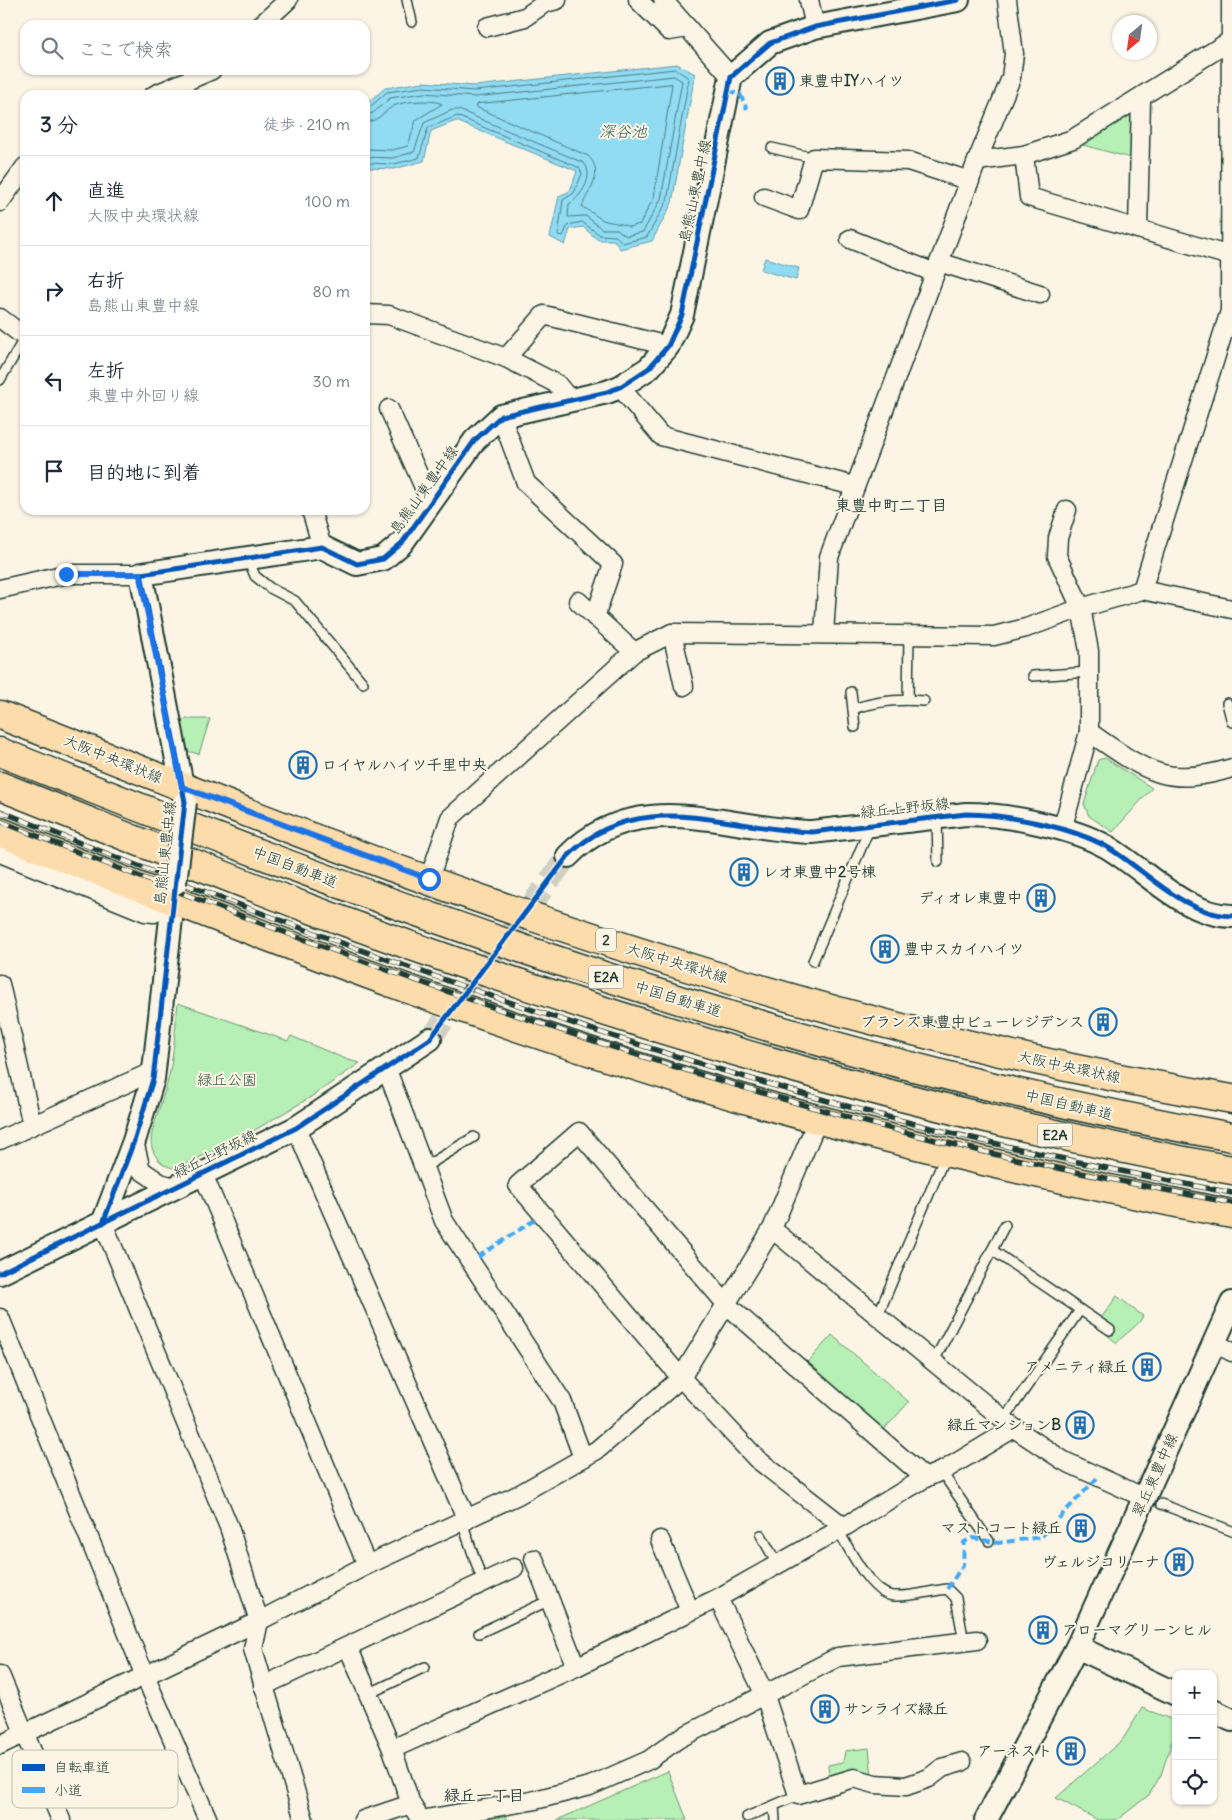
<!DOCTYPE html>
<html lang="ja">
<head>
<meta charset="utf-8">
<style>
	:root { --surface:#fff; --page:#f2f2f3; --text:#1f2937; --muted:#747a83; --line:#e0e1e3 }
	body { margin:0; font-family:Delius,"Klee One",sans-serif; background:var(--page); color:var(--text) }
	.controls { position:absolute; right:15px; bottom:15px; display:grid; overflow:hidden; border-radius:10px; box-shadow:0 1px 4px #0004 }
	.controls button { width:45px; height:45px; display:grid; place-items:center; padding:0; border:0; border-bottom:1px solid var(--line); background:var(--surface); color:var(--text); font:25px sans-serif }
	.compass { position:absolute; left:1112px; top:15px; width:45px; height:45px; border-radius:50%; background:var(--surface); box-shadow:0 1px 4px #0004; rotate:209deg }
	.stop { position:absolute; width:15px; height:15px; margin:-11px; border:4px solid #1a73e8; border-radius:50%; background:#fff }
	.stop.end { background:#1a73e8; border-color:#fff; box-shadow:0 1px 5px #0008 }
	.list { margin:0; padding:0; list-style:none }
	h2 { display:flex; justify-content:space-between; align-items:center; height:65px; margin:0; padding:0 20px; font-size:21px }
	h2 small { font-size:16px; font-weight:400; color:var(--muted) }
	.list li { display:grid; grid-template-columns:32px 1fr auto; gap:15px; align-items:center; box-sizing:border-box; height:90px; padding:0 20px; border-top:1px solid var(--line) }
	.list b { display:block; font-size:19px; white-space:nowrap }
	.list p { margin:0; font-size:16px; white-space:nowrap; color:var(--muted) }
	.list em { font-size:16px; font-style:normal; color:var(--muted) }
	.icon { flex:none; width:28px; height:28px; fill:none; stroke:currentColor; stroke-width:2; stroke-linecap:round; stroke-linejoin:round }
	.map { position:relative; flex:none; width:1232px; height:1820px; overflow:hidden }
	.search { position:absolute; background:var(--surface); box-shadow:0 1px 4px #0004; left:20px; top:20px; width:350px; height:55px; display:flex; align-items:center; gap:12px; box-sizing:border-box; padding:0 18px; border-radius:15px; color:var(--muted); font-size:19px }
	.panel { position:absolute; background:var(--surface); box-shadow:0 1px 4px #0004; left:20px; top:90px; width:350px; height:425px; border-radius:15px }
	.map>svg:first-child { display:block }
	.green { fill:#b6f0b4; stroke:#6a9674 }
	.water { fill:#91dbf3; stroke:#639ca7 }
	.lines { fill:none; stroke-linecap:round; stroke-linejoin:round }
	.shore { stroke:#4d7c80; stroke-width:1 }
	.tertiary-tunnel { stroke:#d0d0c2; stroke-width:22; stroke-dasharray:22 11; stroke-linecap:butt }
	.service-casing { stroke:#1f3d34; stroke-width:12 }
	.minor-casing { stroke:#1f3d34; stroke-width:21 }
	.tertiary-casing { stroke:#1f3d34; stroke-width:26 }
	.primary-casing { stroke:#1f3d34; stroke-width:31 }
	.motorway-casing { stroke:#1f3d34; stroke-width:31 }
	.service { stroke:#fcf5e5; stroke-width:9 }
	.minor { stroke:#fcf5e5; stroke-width:18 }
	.tertiary { stroke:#fcf5e5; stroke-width:22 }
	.primary { stroke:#fddcac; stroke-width:28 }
	.motorway { stroke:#fddcac; stroke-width:28 }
	.rail-casing { stroke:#1f3d34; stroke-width:5.5 }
	.rail { stroke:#fcf5e5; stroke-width:4; stroke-dasharray:11; stroke-linecap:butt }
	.tertiary-bridge-casing { stroke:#1f3d34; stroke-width:26; stroke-linecap:butt }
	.tertiary-bridge { stroke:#fcf5e5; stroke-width:22 }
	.quiet { stroke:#3fa9f5; stroke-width:4; stroke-dasharray:8 4; stroke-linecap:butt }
	.cycleway-casing { stroke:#fcf5e5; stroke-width:8 }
	.cycleway { stroke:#0057b8; stroke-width:5 }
	.route { stroke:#1a73e8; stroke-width:6 }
	.labels { text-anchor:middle; stroke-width:4; stroke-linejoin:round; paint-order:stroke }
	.shield { fill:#fcf5e5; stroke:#617469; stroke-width:1 }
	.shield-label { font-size:14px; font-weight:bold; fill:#1f3d34 }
	.poi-label { font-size:15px; font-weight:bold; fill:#1f3d34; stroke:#fcf5e5; text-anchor:end }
	.street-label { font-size:15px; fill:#1f3d34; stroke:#fcf5e5 }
	.park-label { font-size:15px; fill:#365847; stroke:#fcf5e5 }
	.water-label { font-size:16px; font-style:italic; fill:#365d5a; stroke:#fcf5e5 }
	.neighbourhood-label { font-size:16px; font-weight:bold; fill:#1f3d34; stroke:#fcf5e5 }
	.key { fill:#fcf5e5; stroke:#babeb0; stroke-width:1 }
	.key-label { font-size:14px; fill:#1f3d34 }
</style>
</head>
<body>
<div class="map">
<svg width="1232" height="1820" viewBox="0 0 1232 1820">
	<rect width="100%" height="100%" fill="#fcf5e5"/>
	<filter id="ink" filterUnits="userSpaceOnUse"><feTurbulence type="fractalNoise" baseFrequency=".02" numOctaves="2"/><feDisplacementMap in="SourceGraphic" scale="10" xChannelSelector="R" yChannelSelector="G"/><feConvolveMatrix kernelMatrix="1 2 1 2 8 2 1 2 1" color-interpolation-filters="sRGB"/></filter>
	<g filter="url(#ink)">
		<!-- green -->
		<g class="green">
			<path d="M1127,112L1135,115L1134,159L1083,145L1084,139Z"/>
			<path d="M185,719H210L199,754L187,751L181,721Z"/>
			<path d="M1105,758L1152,788L1113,832L1089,816L1084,804L1098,760Z"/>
			<path d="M178,1003L288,1041L291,1036L348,1060L360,1063L311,1097L243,1137L177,1168C163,1169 151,1155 151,1140C152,1125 165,1094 169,1076C174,1053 175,1027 178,1003Z"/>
			<path d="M1117,1296L1143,1316C1138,1327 1125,1333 1117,1343L1108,1336L1114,1328L1101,1318Z"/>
			<path d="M832,1335L909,1402L880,1434L804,1366Z"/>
			<path d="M1142,1708L1176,1721V1729L1161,1775L1149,1795L1117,1820H1098L1056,1798L1123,1739Z"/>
			<path d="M869,1748L872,1777H829L828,1765L843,1762L845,1751Z"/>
			<path d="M668,1771L687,1820H557Z"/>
			<path d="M504,1811L508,1820H459Z"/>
		</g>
		<!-- water -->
		<g class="water">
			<path d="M677,64L695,74L672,203L652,241L620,249L614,240H598L583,227L570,229L565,245L550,237L559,196L570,191L577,171L456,121L431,131L424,161L394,169L365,168V105L385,88L423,82L475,86Z"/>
			<path d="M765,258L799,268L796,280L761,270Z"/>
		</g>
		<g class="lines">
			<!-- shore -->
			<g class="shore">
				<path d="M672,84L654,197L640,224L629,227C621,223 615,223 606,221C600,220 590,210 582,207C587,191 606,173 588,156L476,107L478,104Z"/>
				<path d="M365,109L370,107L387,92L423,87L475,91L675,69L689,78L667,201L647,237L623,243L616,236L600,235L582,222L568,225L563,236L558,235L563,200L574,193L582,174L580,168L457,116L428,128L419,158L394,164L365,163"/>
				<path d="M365,115L373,113L390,98L424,93L475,97L674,76L682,81L661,199L643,232L626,236L617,229H602L586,216L568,217L569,204C581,197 595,176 584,163L459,110H452L424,123L414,152L393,158L365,157"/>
				<path d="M365,122C378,122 382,113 392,107C400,101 434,99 442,104L416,120L408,146L392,150L365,149"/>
			</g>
			<!-- tertiary-tunnel -->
			<path class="tertiary-tunnel" d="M430,1039L568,856"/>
			<!-- service casing -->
			<g class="service-casing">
				<g id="service">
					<path d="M407,0L412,22"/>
					<path d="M772,148L814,158"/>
					<path d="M0,380L25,337"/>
					<path d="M248,559L255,576L270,588L295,601L363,683"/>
					<path d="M1033,676L1089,672"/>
					<path d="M851,692L855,727"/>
					<path d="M908,700L909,635"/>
					<path d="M1227,703L1232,722"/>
					<path d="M853,709C876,701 901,699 924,701"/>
					<path d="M937,817L938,862"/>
					<path d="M813,961L870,827"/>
					<path d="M423,1168L474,1137"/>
					<path d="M992,1250L1110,1330"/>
					<path d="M878,1315L946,1154"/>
					<path d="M934,1361L1005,1225"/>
					<path d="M1004,1419L1080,1310"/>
					<path d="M941,1471L989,1541"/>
					<path d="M1161,1504L1232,1531"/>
					<path d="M462,1522L483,1583"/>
					<path d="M838,1530C849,1548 871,1595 894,1596C911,1597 930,1591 947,1589L956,1598L964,1642"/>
					<path d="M761,1535L777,1564"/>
					<path d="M479,1633L550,1600"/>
					<path d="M368,1694L425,1667"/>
					<path d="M774,1806L775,1820"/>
					<path d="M747,1817L798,1795"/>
				</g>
			</g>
			<!-- minor casing -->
			<g class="minor-casing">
				<g id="minor">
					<path d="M638,0L669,31L688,28"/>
					<path d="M663,0L731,77"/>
					<path d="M809,0L815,27"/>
					<path d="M261,25L288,0"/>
					<path d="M487,27L525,17L545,3L557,0"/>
					<path d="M154,95L212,70"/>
					<path d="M1024,155L1029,197L1230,256"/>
					<path d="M977,161L1024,155L1073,139L1230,41"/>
					<path d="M764,197L799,210L814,158L908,161L970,181"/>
					<path d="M0,202L25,167"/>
					<path d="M1138,229L1141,98"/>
					<path d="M850,239L935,273"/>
					<path d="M939,262L1040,294"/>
					<path d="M365,314L389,315L506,358L557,384L570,400"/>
					<path d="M0,318L25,337"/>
					<path d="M506,358L544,315L668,346"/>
					<path d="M620,387L661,436L854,486"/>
					<path d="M389,409L431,503"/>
					<path d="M501,416L526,483L613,564L595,617"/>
					<path d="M311,510L322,547"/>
					<path d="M0,589L67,574H141"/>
					<path d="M1142,590L1230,311L1231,0"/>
					<path d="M578,601L634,652"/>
					<path d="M672,633L684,686"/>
					<path d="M824,634L829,557L977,161L1011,78L1014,54L1007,0"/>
					<path d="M1089,732C1143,769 1165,789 1232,768"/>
					<path d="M1062,830L1089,732V651L1081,608L1057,556L1058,538L1067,510"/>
					<path d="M0,853L145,912L154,913L172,902"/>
					<path d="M429,879L450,818L634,652L672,633L994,636L1026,628L1081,608L1142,590L1232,609"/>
					<path d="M0,984L32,1125"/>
					<path d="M387,1070L444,1221L562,1401L583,1458"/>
					<path d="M296,1128L467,1520"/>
					<path d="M0,1140L154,1071"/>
					<path d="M134,1141L141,1170L160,1183L174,1187"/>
					<path d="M203,1174L367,1565"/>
					<path d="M103,1223L229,1527L259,1621L253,1649L304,1820"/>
					<path d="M772,1229L1014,1428L1064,1461L1145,1498"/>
					<path d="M0,1318L145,1676L208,1820"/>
					<path d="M1215,1343L1232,1352"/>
					<path d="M844,1527L757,1459L681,1378L518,1185L579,1132L727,1305L925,1478"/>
					<path d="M660,1540L690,1611"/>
					<path d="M534,1559L576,1667"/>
					<path d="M718,1598L764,1693L798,1795L854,1778L875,1784L906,1786L929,1778L942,1768L962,1762"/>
					<path d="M348,1647L392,1749L411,1804"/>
					<path d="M0,1675L61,1820"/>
					<path d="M263,1686L514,1568"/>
					<path d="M0,1745L259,1621L367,1565L518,1495L597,1450L681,1378L772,1229L818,1119"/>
					<path d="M392,1749L576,1667L718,1598L844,1527L925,1478L946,1469L1014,1428"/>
					<path d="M363,1820L411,1804L417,1814"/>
					<path d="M420,1820L531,1801L590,1786L649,1760L678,1739L838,1657L977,1640"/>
				</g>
			</g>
			<!-- tertiary casing -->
			<g class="tertiary-casing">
				<g id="tertiary">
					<path d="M185,801L141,574L322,547L357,564L383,559L402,543L475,440L501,416L607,392L620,387L649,368L668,346L682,315L731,77L770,43L815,27L958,0"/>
					<path d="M568,856C637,785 729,830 812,832L966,814C1005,814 1072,827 1107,847C1146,870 1184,915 1232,916"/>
					<path d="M103,1223L134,1141L153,1079L175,883"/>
					<path d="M0,1273L296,1128L430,1039"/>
					<path d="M1077,1647L1176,1694"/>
					<path d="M1213,1711L1232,1720"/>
					<path d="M986,1820L1077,1647L1232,1303"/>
				</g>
			</g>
			<!-- primary casing -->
			<g class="primary-casing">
				<g id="primary">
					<path d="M0,715C73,743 145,772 218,801C545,930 884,1040 1232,1099"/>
					<path d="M0,832C269,939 540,1045 820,1120C957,1157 1094,1187 1232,1214"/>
				</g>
			</g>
			<!-- motorway casing -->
			<g class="motorway-casing">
				<g id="motorway">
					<path d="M0,752C399,913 807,1062 1232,1137"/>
					<path d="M0,786C103,827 205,869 308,908C608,1021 916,1112 1232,1170"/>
				</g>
			</g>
			<!-- service -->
			<use href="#service" class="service"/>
			<!-- minor -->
			<use href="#minor" class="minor"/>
			<!-- tertiary -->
			<use href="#tertiary" class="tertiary"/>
			<!-- primary -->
			<use href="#primary" class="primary"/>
			<!-- motorway -->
			<use href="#motorway" class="motorway"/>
			<!-- rail casing -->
			<g class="rail-casing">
				<g id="rail">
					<path d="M0,811C275,922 553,1025 839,1104C969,1140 1100,1168 1232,1193"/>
					<path d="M0,821C297,941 598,1053 908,1133C1015,1161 1124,1182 1232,1203"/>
				</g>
			</g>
			<!-- rail -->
			<use href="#rail" class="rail"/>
			<!-- tertiary-bridge casing -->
			<g class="tertiary-bridge-casing">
				<path id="tertiary-bridge" d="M175,883L185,802"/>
			</g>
			<!-- tertiary-bridge -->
			<use href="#tertiary-bridge" class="tertiary-bridge"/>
			<!-- quiet -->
			<g class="quiet">
				<path d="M728,91L740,94L747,109"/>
				<path d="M478,1257L536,1219"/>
				<path d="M947,1589L963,1565L964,1542L973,1538L998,1543L1041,1537L1098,1477"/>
			</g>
			<!-- cycleway casing -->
			<g class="cycleway-casing">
				<g id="cycleway">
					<path d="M103,1223L134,1141L153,1079L185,802L141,574L322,547L357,564L383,559L402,543L475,440L501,416L607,392L620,387L649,368L668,346L682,315L731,77L770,43L815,27L958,0"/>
					<path d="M0,1273L296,1128L430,1039L568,856C637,785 729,830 812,832L966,814C1005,814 1072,827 1107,847C1146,870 1184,915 1232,916"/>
				</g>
			</g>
			<!-- cycleway -->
			<use href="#cycleway" class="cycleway"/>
		</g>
	</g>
	<g class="lines" filter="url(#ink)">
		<!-- route -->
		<path class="route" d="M66,574H140L182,787L429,879"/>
	</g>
	<!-- icons -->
	<defs>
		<g id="building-ring" transform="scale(1.4375)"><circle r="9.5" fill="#fcf5e5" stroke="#1f6fb2" stroke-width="1.5"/><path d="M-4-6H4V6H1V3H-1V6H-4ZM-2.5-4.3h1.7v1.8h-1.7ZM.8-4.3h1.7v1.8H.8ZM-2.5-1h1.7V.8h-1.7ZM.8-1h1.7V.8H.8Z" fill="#1f6fb2"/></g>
	</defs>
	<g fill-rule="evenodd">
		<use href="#building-ring" x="780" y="81"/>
		<use href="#building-ring" x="303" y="765"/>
		<use href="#building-ring" x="744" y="872"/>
		<use href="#building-ring" x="1041" y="898"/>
		<use href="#building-ring" x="885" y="949"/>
		<use href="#building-ring" x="1103" y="1022"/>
		<use href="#building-ring" x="1147" y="1367"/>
		<use href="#building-ring" x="1080" y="1425"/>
		<use href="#building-ring" x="1081" y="1528"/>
		<use href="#building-ring" x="1179" y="1562"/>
		<use href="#building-ring" x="1043" y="1630"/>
		<use href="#building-ring" x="825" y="1709"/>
		<use href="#building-ring" x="1071" y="1751"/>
	</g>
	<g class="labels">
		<!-- shield labels -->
		<g class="shield">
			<rect x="596" y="928.5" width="20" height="23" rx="4"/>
			<rect x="588.5" y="965.5" width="35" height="23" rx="4"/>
			<rect x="1037.5" y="1123.5" width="35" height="23" rx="4"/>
		</g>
		<g class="shield-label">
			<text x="606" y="945">2</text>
			<text x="606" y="982">E2A</text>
			<text x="1055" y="1140">E2A</text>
		</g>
		<!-- poi labels -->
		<g class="poi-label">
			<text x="799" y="86" text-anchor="start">東豊中IYハイツ</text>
			<text x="322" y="770" text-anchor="start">ロイヤルハイツ千里中央</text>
			<text x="763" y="877" text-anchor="start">レオ東豊中2号棟</text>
			<text x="1022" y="903">ディオレ東豊中</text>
			<text x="904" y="954" text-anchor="start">豊中スカイハイツ</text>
			<text x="1084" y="1027">ブランズ東豊中ビューレジデンス</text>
			<text x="1128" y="1372">アメニティ緑丘</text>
			<text x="1061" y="1430">緑丘マンションB</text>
			<text x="1062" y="1533">マストコート緑丘</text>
			<text x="1160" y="1567">ヴェルジコリーナ</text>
			<text x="1062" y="1635" text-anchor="start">アローマグリーンヒル</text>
			<text x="844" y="1714" text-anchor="start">サンライズ緑丘</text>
			<text x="1052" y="1756">アーネスト</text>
		</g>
		<!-- street labels -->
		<g class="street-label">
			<text transform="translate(695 191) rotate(-78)" y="5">島熊山東豊中線</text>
			<text transform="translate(424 490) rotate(-54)" y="5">島熊山東豊中線</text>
			<text transform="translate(113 759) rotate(22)" y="5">大阪中央環状線</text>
			<text transform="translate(905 808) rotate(-6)" y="5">緑丘上野坂線</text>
			<text transform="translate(165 853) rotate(-84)" y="5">島熊山東豊中線</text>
			<text transform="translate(295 867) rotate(21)" y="5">中国自動車道</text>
			<text transform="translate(677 963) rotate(17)" y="5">大阪中央環状線</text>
			<text transform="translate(678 999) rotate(17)" y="5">中国自動車道</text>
			<text transform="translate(1069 1067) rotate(12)" y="5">大阪中央環状線</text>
			<text transform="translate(1069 1105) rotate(13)" y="5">中国自動車道</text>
			<text transform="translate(215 1154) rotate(-26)" y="5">緑丘上野坂線</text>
			<text transform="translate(1155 1475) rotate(-66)" y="5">翠丘東豊中線</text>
		</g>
		<!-- park labels -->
		<g class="park-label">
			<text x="227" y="1085">緑丘公園</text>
		</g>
		<!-- water labels -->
		<g class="water-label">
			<text x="623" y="137">深谷池</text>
		</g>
		<!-- neighbourhood labels -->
		<g class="neighbourhood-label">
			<text x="891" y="511">東豊中町二丁目</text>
			<text x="484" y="1801">緑丘一丁目</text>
		</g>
	</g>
	<!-- legend -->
	<rect x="12" y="1750" width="166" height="58" rx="8" class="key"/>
	<rect x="22" y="1764" width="23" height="7" fill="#0057b8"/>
	<rect x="22" y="1787" width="23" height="6" fill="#3fa9f5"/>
	<g class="key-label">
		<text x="54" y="1772">自転車道</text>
		<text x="54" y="1795">小道</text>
	</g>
</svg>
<div class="controls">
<button>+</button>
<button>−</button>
<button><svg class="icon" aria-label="locate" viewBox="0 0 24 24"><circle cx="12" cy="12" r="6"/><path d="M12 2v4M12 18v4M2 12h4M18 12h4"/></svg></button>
</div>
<svg class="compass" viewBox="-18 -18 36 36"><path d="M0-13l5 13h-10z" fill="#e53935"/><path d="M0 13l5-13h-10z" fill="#747a83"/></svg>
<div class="stop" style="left:429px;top:879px"></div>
<div class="stop end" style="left:66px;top:574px"></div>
<div class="search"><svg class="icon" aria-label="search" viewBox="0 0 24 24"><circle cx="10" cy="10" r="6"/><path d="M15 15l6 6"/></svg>ここで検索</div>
<section class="panel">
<h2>3 分<small>徒歩 · 210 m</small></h2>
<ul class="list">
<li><svg class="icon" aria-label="ahead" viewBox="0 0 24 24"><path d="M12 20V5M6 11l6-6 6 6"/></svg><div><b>直進</b><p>大阪中央環状線</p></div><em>100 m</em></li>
<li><svg class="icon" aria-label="right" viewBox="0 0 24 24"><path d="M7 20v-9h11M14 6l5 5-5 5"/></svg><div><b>右折</b><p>島熊山東豊中線</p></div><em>80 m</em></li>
<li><svg class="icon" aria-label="left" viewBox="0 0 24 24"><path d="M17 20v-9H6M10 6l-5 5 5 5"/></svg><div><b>左折</b><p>東豊中外回り線</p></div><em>30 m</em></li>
<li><svg class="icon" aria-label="arrive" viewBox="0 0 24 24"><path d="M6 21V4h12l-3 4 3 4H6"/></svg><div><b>目的地に到着</b></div></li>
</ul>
</section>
</div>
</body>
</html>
